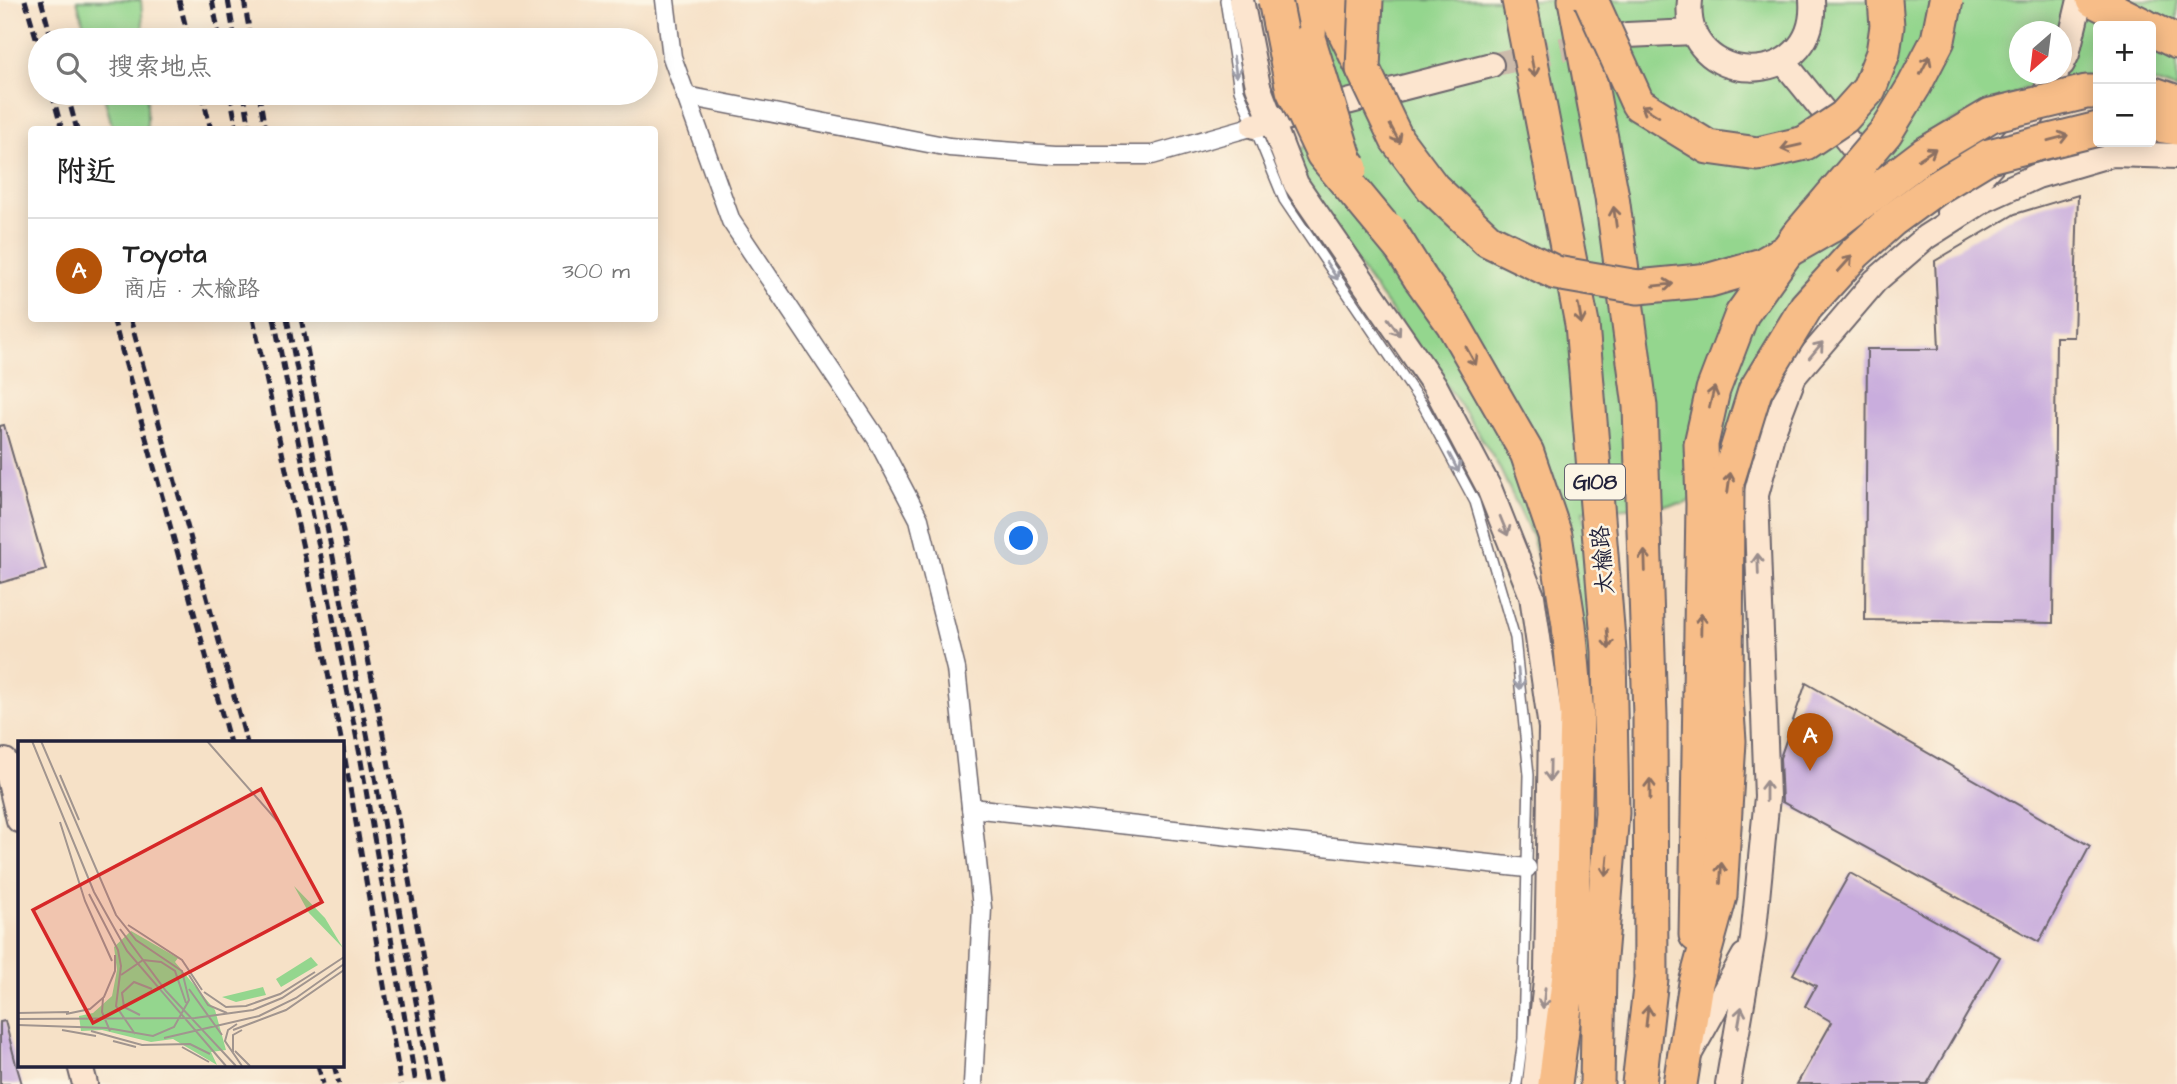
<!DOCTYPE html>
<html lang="zh">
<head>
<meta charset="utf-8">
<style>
	:root { --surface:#fff; --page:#f2f2f2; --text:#222; --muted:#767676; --line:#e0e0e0; --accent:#b45309 }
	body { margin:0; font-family:"Architects Daughter","LXGW WenKai TC",sans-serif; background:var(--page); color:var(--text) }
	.controls { position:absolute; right:21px; top:21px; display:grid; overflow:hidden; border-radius:7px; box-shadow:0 4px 18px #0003 }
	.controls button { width:63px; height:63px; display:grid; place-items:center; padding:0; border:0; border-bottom:2px solid var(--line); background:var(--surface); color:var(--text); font:35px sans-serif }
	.compass { position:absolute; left:2009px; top:21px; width:63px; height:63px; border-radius:50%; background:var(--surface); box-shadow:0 4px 18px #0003; rotate:208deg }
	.you { position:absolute; left:1022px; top:539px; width:24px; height:24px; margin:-18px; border:5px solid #fff; border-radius:50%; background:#1a73e8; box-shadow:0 0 0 10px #1a73e833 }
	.badge { display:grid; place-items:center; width:46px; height:46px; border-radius:50%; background:var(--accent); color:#fff; font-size:23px; font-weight:700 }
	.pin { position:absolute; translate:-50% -58px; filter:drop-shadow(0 2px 4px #0008) }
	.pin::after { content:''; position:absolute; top:37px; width:24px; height:21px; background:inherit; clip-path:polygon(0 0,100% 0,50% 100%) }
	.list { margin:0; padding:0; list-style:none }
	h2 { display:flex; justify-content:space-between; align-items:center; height:91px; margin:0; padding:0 28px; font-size:30px }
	h2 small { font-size:23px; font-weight:400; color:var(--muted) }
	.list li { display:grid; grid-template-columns:46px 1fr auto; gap:21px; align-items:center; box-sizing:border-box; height:105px; padding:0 28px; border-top:2px solid var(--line) }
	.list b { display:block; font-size:26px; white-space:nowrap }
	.list p { margin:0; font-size:23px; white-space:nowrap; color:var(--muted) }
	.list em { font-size:23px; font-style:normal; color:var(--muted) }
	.icon { flex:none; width:38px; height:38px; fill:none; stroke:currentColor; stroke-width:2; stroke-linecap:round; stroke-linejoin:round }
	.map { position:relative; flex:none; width:2177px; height:1084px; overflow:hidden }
	.search { position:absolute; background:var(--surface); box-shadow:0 4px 18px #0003; left:28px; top:28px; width:630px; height:77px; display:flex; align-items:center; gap:18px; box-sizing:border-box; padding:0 24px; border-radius:38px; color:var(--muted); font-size:26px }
	.panel { position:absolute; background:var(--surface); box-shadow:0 4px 18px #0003; left:28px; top:126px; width:630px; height:196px; border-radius:7px }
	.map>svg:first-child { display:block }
	.green { fill:#94d68e; stroke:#5b7c64; stroke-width:2; fill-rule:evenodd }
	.building { fill:#c9addd }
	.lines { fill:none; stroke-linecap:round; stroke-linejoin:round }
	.secondary-tunnel { stroke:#ccbbab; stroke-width:24; stroke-dasharray:24 12; stroke-linecap:butt }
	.lane-casing { stroke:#6c656c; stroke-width:12 }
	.street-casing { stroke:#6c656c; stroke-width:21 }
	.secondary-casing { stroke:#6c656c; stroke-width:28 }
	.highway-casing { stroke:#6c656c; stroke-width:37 }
	.lane { stroke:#fff; stroke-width:9 }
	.street { stroke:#fff; stroke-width:18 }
	.secondary { stroke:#fce5cf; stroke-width:24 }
	.highway { stroke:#f7bd88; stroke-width:33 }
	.rail { stroke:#22223b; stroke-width:5; stroke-dasharray:10 5; stroke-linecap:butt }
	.highway-bridge-casing { stroke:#6c656c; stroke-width:37; stroke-linecap:butt }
	.highway-bridge { stroke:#f7bd88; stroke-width:33 }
	.oneway { stroke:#8c7062 }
	.oneway2 { stroke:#9c9ca7 }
	.oneway3 { stroke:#9a8d8c }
	.labels { text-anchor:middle; stroke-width:5; stroke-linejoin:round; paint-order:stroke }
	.shield { fill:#fcf5e5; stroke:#63616e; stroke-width:2 }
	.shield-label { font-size:21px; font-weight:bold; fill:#22223b }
	.street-label { font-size:23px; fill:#22223b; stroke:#fcf5e5 }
	.inset-road { fill:none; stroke:#a1958f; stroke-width:2 }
	.view { fill:#d62828; fill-opacity:0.15; stroke:#d62828; stroke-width:3.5 }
	.inset-edge { fill:none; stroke:#22223b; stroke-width:3.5 }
</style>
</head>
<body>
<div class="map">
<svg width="2177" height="1084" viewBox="0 0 2177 1084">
	<rect width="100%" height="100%" fill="#fcf5e5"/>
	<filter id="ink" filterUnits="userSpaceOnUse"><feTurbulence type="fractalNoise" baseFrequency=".0143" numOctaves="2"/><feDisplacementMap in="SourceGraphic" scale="14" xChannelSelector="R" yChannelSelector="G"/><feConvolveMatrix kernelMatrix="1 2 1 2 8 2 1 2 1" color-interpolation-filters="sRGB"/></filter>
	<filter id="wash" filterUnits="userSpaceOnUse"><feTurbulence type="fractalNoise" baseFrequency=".00686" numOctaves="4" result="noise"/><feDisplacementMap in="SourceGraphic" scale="28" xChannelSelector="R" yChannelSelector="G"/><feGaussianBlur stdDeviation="1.57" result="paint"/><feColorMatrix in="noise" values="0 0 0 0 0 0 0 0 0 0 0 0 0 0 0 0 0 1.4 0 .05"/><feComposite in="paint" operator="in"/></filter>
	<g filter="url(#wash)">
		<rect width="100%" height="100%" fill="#f6e1c7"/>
		<!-- green -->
		<g class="green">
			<path d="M77,0H141L144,40H88Z"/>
			<path d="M1287,0H2177V90L2151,81V26H2098V80L2035,84L1929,132L1792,302L1718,485L1684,504L1583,511L1599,678H1552L1550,603L1532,536L1498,465L1459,403L1352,257L1290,154L1323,138ZM2020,32H2062V74H2020Z"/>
			<path d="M103,93H147V129H113Z"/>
		</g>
		<g id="blocks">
			<!-- building -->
			<g class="building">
				<path d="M2078,195L2074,337H2056L2053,623L1865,620L1867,349H1939L1935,261L2015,214Z"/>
				<path d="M4,425L46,570L0,583V426Z"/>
				<path d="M1806,683L2090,846L2039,942L1782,802L1780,758Z"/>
				<path d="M1850,873L2000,957L1927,1084H1797L1832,1022L1805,1006L1816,986L1793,974Z"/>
				<path d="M5,1021L16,1064L22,1084H0V1022Z"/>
			</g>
		</g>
	</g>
	<g filter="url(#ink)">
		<use href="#blocks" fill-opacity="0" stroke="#6c656c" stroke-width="2"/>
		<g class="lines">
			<!-- secondary-tunnel -->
			<path class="secondary-tunnel" d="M1491,65L1599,41"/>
			<!-- lane casing -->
			<g class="lane-casing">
				<path id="lane" d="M1225,0L1239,90L1284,200L1424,407L1475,502L1515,638L1529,775L1523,1039L1517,1084"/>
			</g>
			<!-- street casing -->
			<g class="street-casing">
				<g id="street">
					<path d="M665,0L672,57L731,221L877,439L919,519L956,669L982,908L973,1084"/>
					<path d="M686,96L949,147L1055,155H1152L1254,126"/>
					<path d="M971,808L1527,868"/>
				</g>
			</g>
			<!-- secondary casing -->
			<g class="secondary-casing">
				<g id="secondary">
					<path d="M1241,0L1258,86L1296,184L1435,386L1489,488L1532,596L1551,728L1547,972L1535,1084"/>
					<path d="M1690,0C1680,89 1819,94 1812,0"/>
					<path d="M1627,35L1693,32"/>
					<path d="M1783,61L1873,172"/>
					<path d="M2062,64L2067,54L2080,0"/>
					<path d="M1254,126L1491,65"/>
					<path d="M1949,212L2027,125L2056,74"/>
					<path d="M5,761L19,820"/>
					<path d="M1690,1053L1744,956"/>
					<path d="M80,1065L85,1084"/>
					<path d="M1728,1084L1753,939L1767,797L1756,495L1773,431L1794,376L1875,281L1926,237L1984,200L2037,176L2112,154L2177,156"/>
				</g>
			</g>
			<!-- highway casing -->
			<g class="highway-casing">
				<g id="highway">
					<path d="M1336,0L1338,18L1363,69"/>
					<path d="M1519,0L1582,324L1609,651L1612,813L1599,970L1597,1084"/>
					<path d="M1575,0L1612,197L1640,406L1650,716L1651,979L1639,1084"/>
					<path d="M2093,0L2145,26"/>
					<path d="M2151,29L2177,42"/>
					<path d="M1309,41L1310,0"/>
					<path d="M2151,93L2177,102"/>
					<path d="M2151,124L2177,128"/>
					<path d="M1420,278L1453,324L1527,453L1555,535L1569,625L1577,715L1571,960L1555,1084"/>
					<path d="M1696,935L1700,692"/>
					<path d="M1680,1084L1696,983L1720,896L1729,741L1726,698"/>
				</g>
			</g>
			<!-- lane -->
			<use href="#lane" class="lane"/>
			<!-- street -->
			<use href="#street" class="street"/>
			<!-- secondary -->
			<use href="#secondary" class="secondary"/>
			<!-- highway -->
			<use href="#highway" class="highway"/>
			<!-- rail -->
			<g class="rail">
				<path d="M25,0L40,51"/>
				<path d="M41,0L52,40"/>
				<path d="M179,0L189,40"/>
				<path d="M212,0L220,40"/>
				<path d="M228,0L235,40"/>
				<path d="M244,0L251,40"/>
				<path d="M52,93L62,130"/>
				<path d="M67,93L77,130"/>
				<path d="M202,93L211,130"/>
				<path d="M230,93L237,130"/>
				<path d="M244,93L250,130"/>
				<path d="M259,93L265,130"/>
				<path d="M113,318L230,743"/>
				<path d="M130,318L247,743"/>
				<path d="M253,318L303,548L345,759L401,1084"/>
				<path d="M274,318L360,755L416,1084"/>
				<path d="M287,318L368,739L431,1084"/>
				<path d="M301,318L386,750L445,1084"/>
				<path d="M318,1065L323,1084"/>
				<path d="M334,1065L339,1084"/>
			</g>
			<!-- highway-bridge casing -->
			<g class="highway-bridge-casing">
				<g id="highway-bridge">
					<path d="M1275,0L1293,90L1323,154L1400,247"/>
					<path d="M1366,0L1363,69L1397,140L1433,188L1488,240L1556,273L1638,287L1710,280L1762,265L1829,227L1925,154L1991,115L2086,92H2098"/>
					<path d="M1591,0L1638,104L1708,147L1758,154L1805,143L1844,117L1869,89L1883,53L1887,26L1885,0"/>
					<path d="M1309,41L1346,161L1351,168"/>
					<path d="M1389,229L1420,278"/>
					<path d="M1700,692L1703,504L1701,444L1713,390L1742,314L1797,237L1886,132L1914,86L1938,40L1946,0"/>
					<path d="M1726,698L1727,482L1755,391L1806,307L1855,253L1892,220L1933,190L1989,156L2098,129"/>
				</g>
			</g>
			<!-- highway-bridge -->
			<use href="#highway-bridge" class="highway-bridge"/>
		</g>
		<!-- one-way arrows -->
		<defs><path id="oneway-shaft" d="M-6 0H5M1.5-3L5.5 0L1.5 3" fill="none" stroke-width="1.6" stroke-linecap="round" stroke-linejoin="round" transform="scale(1.75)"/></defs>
		<g class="oneway">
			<use href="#oneway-shaft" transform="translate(1925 65) rotate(-63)"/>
			<use href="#oneway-shaft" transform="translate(1533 67) rotate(79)"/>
			<use href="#oneway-shaft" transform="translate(1650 111) rotate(-148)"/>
			<use href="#oneway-shaft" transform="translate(1395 134) rotate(62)"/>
			<use href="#oneway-shaft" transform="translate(2058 138) rotate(-15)"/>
			<use href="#oneway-shaft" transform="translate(1791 147) rotate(167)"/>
			<use href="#oneway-shaft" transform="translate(1927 154) rotate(-33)"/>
			<use href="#oneway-shaft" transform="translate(1615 217) rotate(-98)"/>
			<use href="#oneway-shaft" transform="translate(1845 264) rotate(-48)"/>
			<use href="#oneway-shaft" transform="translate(1663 285) rotate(-6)"/>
			<use href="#oneway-shaft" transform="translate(1580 314) rotate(80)"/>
			<use href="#oneway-shaft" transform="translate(1471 356) rotate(61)"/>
			<use href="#oneway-shaft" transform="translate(1712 397) rotate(-76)"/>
			<use href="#oneway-shaft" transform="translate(1729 483) rotate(-82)"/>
			<use href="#oneway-shaft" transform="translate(1645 561) rotate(-92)"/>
			<use href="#oneway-shaft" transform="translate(1701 624) rotate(-89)"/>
			<use href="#oneway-shaft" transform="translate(1608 639) rotate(85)"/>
			<use href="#oneway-shaft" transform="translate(1650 789) rotate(-90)"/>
			<use href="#oneway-shaft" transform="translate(1607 866) rotate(95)"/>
			<use href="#oneway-shaft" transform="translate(1721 873) rotate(-87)"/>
			<use href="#oneway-shaft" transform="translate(1647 1016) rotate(-84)"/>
		</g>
		<g class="oneway2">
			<use href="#oneway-shaft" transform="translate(1235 67) rotate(81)"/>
			<use href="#oneway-shaft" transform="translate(1332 271) rotate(56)"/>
			<use href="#oneway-shaft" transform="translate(1454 463) rotate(62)"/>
			<use href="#oneway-shaft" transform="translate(1519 679) rotate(84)"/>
		</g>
		<g class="oneway3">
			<use href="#oneway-shaft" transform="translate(1394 327) rotate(55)"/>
			<use href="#oneway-shaft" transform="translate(1816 350) rotate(-50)"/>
			<use href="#oneway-shaft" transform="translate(1504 526) rotate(68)"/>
			<use href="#oneway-shaft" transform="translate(1758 564) rotate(-92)"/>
			<use href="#oneway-shaft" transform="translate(1550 771) rotate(91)"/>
			<use href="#oneway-shaft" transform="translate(1766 791) rotate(-90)"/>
			<use href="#oneway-shaft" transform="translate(1544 998) rotate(96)"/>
			<use href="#oneway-shaft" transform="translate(1740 1017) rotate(-80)"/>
		</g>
	</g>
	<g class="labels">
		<!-- shield labels -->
		<rect class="shield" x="1565" y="464.5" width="60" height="35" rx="5"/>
		<g class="shield-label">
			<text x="1595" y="489">G108</text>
		</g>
		<!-- street labels -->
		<g class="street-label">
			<text transform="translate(1602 560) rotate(-95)" y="8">太榆路</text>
		</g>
	</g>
	<!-- overview -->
	<g transform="translate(18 741)">
		<rect width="326" height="326" fill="#f6e1c7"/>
		<path d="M276,145L307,177L325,207L291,172ZM113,190L160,217L157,221L197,269L208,309L193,311L199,324L155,298L133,301L84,289L63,290L61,275L75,272L94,255L99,229L96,206ZM293,216L300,224L263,246L258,238ZM245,246L248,254L218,261L204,256Z" fill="#94d68e"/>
		<path class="inset-road" d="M14,0L76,151L109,210L208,325M189,0L261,82M42,34L61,79M42,81L67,160L94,220M71,153L100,209L103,225L98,265L117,293M110,184L164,219L184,249M102,188L148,250L218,325M103,234L125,219L143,221L157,230L168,262M171,234L190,264L209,272M171,248L204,294M186,251L208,266L228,265L262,253L297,231M85,257L84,271L92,290M0,272L51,271M48,273L72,268L86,256L97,230V214M122,274L106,266L104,252L116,241L134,248M0,278L177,277L235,269L264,257L326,216M219,283L210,289L207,300L224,325M0,284L89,287L135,295L156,286L171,259L164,230L118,199L98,174L23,0M44,289L78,295M215,289L268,269L326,229M73,290L124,304L172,303L192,313M146,297L241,275L278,257L326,223M95,300L118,306M164,306L191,321M217,310L232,325M215,311V294L224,289"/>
		<path class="view" d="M243,48L304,161L75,282L15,169Z"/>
		<rect width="326" height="326" class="inset-edge"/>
	</g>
</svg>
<div class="controls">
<button>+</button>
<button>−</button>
</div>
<svg class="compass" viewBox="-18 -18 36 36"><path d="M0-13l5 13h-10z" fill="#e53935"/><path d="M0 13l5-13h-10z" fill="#767676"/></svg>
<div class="you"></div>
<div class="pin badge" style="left:1810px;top:771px">A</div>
<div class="search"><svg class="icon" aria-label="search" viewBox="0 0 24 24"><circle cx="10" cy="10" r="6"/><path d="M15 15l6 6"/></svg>搜索地点</div>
<section class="panel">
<h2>附近<small></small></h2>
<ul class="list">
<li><span class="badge">A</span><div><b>Toyota</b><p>商店 · 太榆路</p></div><em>300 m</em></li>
</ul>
</section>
</div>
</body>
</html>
